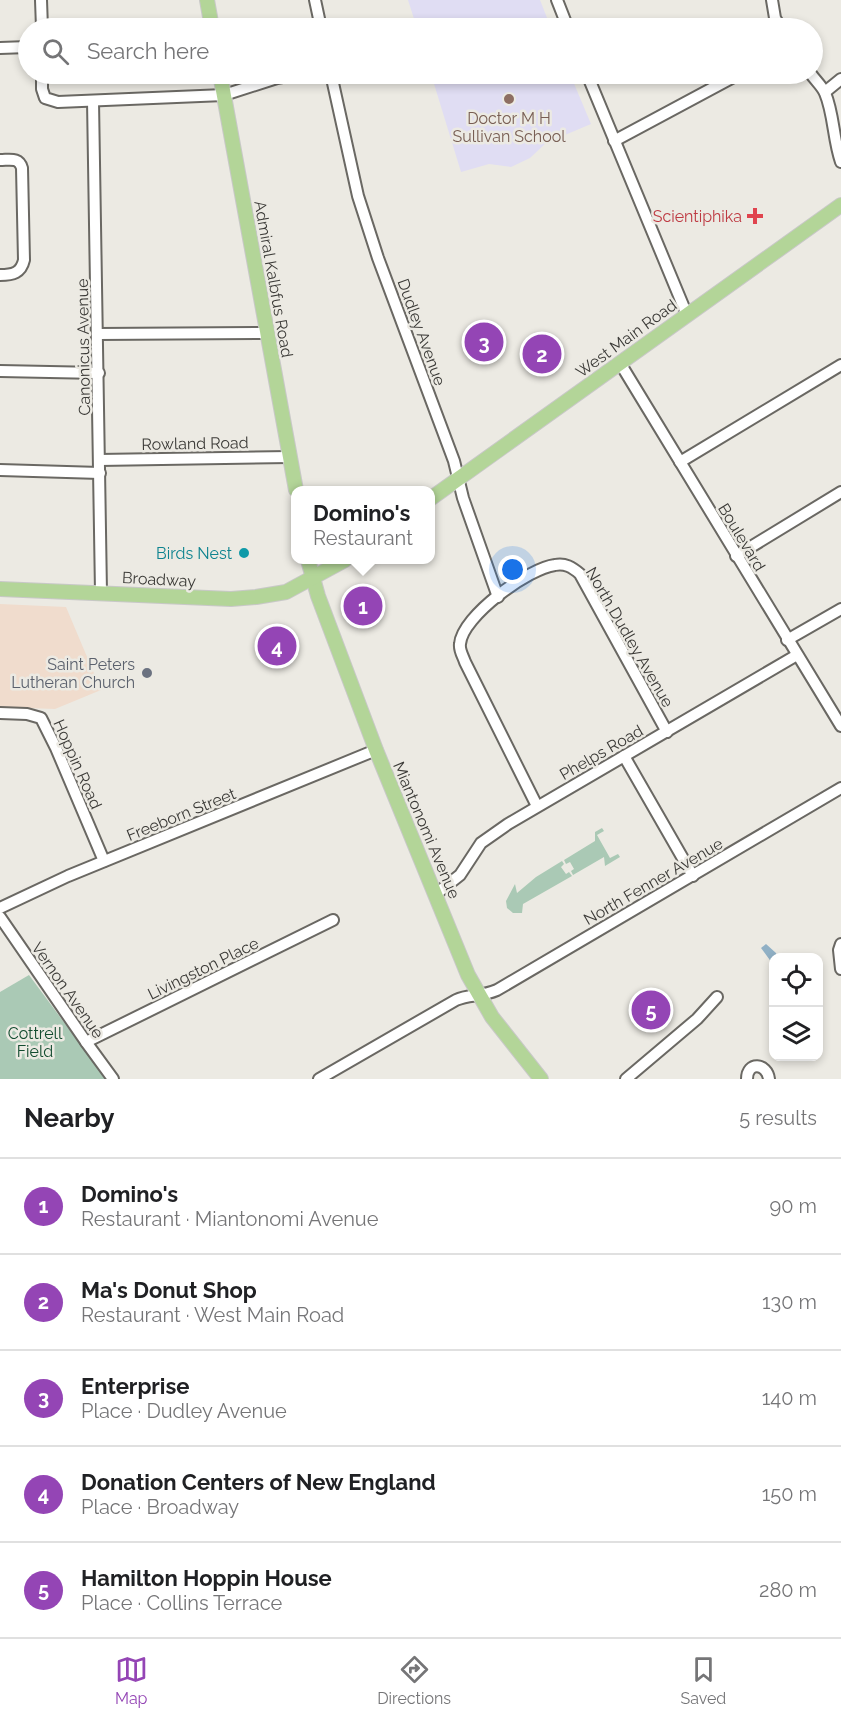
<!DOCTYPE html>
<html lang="en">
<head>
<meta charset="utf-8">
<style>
	:root { --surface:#fff; --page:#f2f2f2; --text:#202124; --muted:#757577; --line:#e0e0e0; --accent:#9445b5 }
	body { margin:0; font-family:Raleway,sans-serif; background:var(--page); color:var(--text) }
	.controls { position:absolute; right:18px; bottom:18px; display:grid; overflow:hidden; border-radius:12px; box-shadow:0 3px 9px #0003 }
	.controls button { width:54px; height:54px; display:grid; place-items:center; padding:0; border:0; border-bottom:2px solid var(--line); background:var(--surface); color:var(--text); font:30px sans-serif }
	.you { position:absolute; left:513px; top:570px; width:21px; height:21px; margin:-15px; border:4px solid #fff; border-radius:50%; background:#1a73e8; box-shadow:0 0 0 9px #1a73e833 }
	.badge { display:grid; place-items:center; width:39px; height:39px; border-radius:50%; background:var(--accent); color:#fff; font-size:20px; font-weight:700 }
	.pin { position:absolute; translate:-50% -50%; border:3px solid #fff; box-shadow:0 2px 6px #0006 }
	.popup { position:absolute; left:291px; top:486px; width:144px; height:78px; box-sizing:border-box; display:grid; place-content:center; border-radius:12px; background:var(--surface); filter:drop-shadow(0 2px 4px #0005); font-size:20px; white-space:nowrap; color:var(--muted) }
	.popup b { font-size:22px; color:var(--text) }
	.popup::after { content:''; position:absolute; left:50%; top:100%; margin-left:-12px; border:12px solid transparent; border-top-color:var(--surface) }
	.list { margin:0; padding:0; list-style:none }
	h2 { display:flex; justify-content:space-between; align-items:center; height:78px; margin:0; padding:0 24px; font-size:26px }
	h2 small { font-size:20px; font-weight:400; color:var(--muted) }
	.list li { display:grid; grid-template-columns:39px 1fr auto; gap:18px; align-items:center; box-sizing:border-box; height:96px; padding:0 24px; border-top:2px solid var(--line) }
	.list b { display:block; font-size:22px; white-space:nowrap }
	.list p { margin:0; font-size:20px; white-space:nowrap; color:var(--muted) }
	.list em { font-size:20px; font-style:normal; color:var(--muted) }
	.icon { flex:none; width:33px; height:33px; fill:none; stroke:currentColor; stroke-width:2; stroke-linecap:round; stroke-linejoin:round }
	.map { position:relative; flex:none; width:841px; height:1079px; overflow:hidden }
	.search { position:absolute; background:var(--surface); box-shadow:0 3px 9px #0003; left:18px; right:18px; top:18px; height:66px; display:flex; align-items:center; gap:15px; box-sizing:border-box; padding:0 21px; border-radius:33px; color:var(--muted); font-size:22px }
	.sheet { height:558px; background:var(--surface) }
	nav { display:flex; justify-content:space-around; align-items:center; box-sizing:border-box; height:84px; border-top:2px solid var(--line); background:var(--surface); font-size:16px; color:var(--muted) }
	nav a { display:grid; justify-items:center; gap:3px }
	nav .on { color:var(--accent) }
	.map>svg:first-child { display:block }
	.commercial { fill:#f0dccd }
	.education { fill:#e0ddf3 }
	.green { fill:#aac9b5 }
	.water { fill:#90b0c5 }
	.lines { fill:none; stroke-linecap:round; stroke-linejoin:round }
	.minor-casing { stroke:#6a6863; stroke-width:14 }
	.major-casing { stroke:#c8c8c7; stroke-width:16 }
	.minor { stroke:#fff; stroke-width:10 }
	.major { stroke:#b3d598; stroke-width:14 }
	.education-dot { fill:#8d6e63; stroke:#eceae3; stroke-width:2 }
	.health-dot { fill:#e0444e; stroke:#eceae3; stroke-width:2 }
	.culture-dot { fill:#0f9aa8; stroke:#eceae3; stroke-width:2 }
	.worship-dot { fill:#6b7280; stroke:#eceae3; stroke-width:2 }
	.labels { text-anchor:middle; stroke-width:5; stroke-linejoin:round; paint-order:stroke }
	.education-label { font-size:16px; fill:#785e54; stroke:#eceae3 }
	.health-label { font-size:16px; fill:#be3a42; stroke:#eceae3; text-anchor:end }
	.street-label { font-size:16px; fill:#3b3a37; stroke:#eceae3 }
	.culture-label { font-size:16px; fill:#0d838f; stroke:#eceae3; text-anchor:end }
	.worship-label { font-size:16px; fill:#5b616d; stroke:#eceae3; text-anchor:end }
	.park-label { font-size:16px; fill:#124c2f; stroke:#eceae3 }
</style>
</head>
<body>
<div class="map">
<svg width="841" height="1079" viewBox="0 0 841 1079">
	<rect width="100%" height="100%" fill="#eceae3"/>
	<!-- commercial -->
	<path class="commercial" d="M0,604L66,607L101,690L55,709L0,707Z"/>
	<!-- education -->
	<g class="education">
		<path d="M408,0H540L551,28H417Z"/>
		<path d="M431,74H570L591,124L546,143L530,158L511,167L489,164L461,172Z"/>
	</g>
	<!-- green -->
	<g class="green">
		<path d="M602,828L604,831L597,835L610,858L618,854L620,857L605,866L604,857L573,875L571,871L574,869L570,862L566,864L564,860L595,841V832Z"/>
		<path d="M562,861L564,864L561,867L566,874L569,872L572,876L523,904L522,913H513L507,908L506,901L515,884L517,893L536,877Z"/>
		<path d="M29,975L106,1079H0V992Z"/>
	</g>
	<!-- water -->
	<path class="water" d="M766,944L776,953L777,957H774L772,963L761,948Z"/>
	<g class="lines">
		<!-- minor casing -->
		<g class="minor-casing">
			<g id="minor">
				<path d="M41,0L42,28"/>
				<path d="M315,0L321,28"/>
				<path d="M557,0L568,28"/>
				<path d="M772,0L775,18L781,28"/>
				<path d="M0,48L28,47"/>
				<path d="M42,74V89L45,98L58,102L224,95L277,78L298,74"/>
				<path d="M331,74L358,196L378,258L454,461L463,498L498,597"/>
				<path d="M587,74L687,315"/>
				<path d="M811,74C815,80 822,86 825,93C834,114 833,139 841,162"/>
				<path d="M825,92L841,79"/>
				<path d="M93,101L101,592"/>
				<path d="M614,141L739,74"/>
				<path d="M0,160C10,160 19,157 22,168L24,260C21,273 13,275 0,275"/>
				<path d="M97,334L267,333"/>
				<path d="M620,363L841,726"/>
				<path d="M0,371L99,373"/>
				<path d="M99,460L290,457"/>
				<path d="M680,462L841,365"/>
				<path d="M0,470L100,473"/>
				<path d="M736,556L841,492"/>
				<path d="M787,640L841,609"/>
				<path d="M0,713L27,714L41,718L56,748L104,861"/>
				<path d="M624,756L693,876"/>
				<path d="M537,806L465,662C463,656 459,650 460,644C462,616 529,568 555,565C565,563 572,567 580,574L667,732"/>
				<path d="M436,894L460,875L481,843L508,824L797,655"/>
				<path d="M0,908L68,876L376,750"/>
				<path d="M0,917L86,1042L113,1079"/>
				<path d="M841,944L839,950L841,969"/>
				<path d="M86,1042L333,920"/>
				<path d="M319,1079L456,1000C469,994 481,997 497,990L841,788"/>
				<path d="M626,1079L697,1019L717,997"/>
				<path d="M747,1079C747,1061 767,1063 769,1079"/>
			</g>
		</g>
		<!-- major casing -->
		<g class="major-casing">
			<g id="major">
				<path d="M207,0L212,28"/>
				<path d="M220,74L296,490"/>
				<path d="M430,499L841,205"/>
				<path d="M308,560L318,596L376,750L468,975L492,1017L541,1079"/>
				<path d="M0,589L231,599L256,597L286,592L345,560"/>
			</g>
		</g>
		<!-- minor -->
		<use href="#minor" class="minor"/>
		<!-- major -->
		<use href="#major" class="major"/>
	</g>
	<!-- markers -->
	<circle class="education-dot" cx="509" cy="99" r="6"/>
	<path class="health-dot" d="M752 207h6v6h6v6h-6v6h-6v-6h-6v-6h6z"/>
	<circle class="culture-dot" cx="244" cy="553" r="6"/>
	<circle class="worship-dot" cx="147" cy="673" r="6"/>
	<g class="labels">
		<!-- education labels -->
		<g class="education-label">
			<text x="509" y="124">Doctor M H<tspan x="509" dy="18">Sullivan School</tspan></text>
		</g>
		<!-- health labels -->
		<g class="health-label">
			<text x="742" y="222">Scientiphika</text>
		</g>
		<!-- street labels -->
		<g class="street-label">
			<text transform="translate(274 279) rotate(80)" y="6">Admiral Kalbfus Road</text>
			<text transform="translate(422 332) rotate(70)" y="6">Dudley Avenue</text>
			<text transform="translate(626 338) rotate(-36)" y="6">West Main Road</text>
			<text transform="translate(83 347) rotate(-91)" y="6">Canonicus Avenue</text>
			<text transform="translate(195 443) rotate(-1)" y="6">Rowland Road</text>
			<text transform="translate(742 537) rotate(59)" y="6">Boulevard</text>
			<text transform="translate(159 579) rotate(3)" y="6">Broadway</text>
			<text transform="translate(630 637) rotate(60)" y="6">North Dudley Avenue</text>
			<text transform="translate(601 752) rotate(-30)" y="6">Phelps Road</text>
			<text transform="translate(78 764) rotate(66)" y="6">Hoppin Road</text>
			<text transform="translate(181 814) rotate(-22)" y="6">Freeborn Street</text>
			<text transform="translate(427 830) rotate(67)" y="6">Miantonomi Avenue</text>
			<text transform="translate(653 881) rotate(-30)" y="6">North Fenner Avenue</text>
			<text transform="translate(203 968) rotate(-26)" y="6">Livingston Place</text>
			<text transform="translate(68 990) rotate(55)" y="6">Vernon Avenue</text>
		</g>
		<!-- culture labels -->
		<g class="culture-label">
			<text x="232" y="559">Birds Nest</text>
		</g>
		<!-- worship labels -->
		<g class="worship-label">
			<text x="135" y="670">Saint Peters<tspan x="135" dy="18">Lutheran Church</tspan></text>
		</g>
		<!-- park labels -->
		<g class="park-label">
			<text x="35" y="1039">Cottrell<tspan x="35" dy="18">Field</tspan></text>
		</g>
	</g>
</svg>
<div class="controls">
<button><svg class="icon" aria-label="locate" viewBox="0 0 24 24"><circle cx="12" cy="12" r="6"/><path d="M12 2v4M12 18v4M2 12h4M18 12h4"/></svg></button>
<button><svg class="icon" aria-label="layers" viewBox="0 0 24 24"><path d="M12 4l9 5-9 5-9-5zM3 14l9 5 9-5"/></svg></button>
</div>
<div class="you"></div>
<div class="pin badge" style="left:363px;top:606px">1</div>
<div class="popup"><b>Domino's</b>Restaurant</div>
<div class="pin badge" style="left:542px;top:354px">2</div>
<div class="pin badge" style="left:484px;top:342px">3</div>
<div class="pin badge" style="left:277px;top:646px">4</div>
<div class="pin badge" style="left:651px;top:1010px">5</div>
<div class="search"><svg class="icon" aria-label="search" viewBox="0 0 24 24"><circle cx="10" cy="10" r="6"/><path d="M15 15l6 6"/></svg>Search here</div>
</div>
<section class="sheet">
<h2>Nearby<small>5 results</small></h2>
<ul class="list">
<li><span class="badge">1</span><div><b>Domino's</b><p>Restaurant · Miantonomi Avenue</p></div><em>90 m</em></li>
<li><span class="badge">2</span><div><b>Ma's Donut Shop</b><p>Restaurant · West Main Road</p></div><em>130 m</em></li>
<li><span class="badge">3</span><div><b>Enterprise</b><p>Place · Dudley Avenue</p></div><em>140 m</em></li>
<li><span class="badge">4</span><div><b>Donation Centers of New England</b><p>Place · Broadway</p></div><em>150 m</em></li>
<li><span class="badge">5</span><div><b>Hamilton Hoppin House</b><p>Place · Collins Terrace</p></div><em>280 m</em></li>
</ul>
</section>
<nav>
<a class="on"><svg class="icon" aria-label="map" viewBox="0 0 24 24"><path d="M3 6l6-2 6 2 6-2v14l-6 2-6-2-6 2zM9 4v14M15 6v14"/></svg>Map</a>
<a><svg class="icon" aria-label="directions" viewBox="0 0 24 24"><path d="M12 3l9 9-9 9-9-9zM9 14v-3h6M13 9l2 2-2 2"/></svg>Directions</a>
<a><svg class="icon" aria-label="saved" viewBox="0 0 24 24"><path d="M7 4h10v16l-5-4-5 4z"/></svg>Saved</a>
</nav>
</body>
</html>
